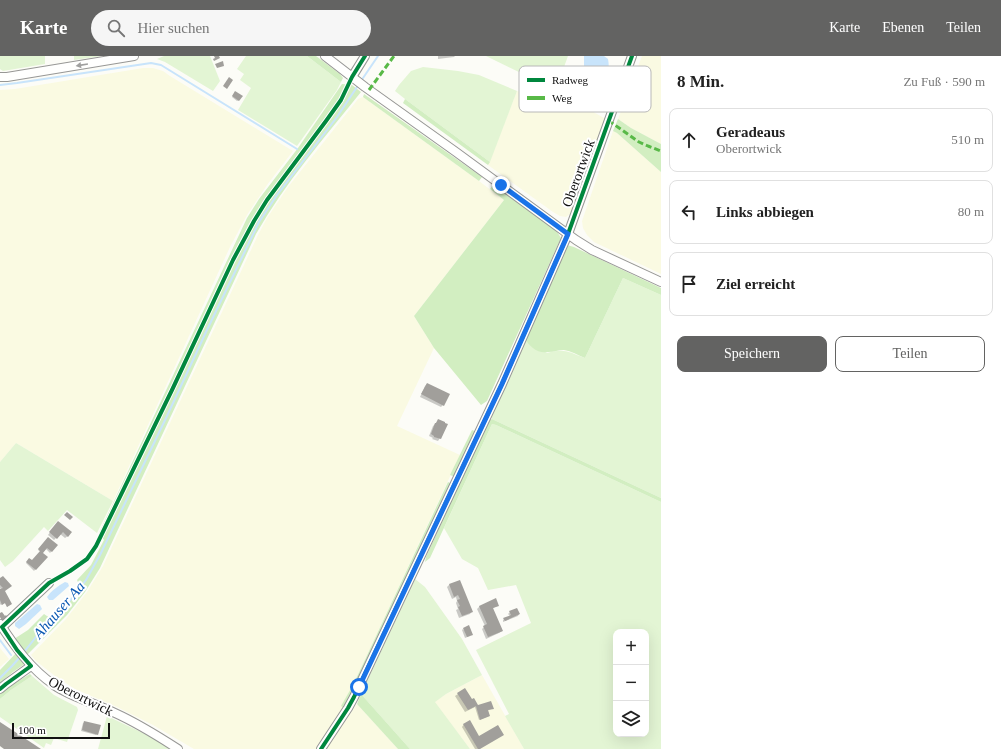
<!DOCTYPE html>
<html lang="de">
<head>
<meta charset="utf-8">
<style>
	:root { --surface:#fff; --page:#f6f6f6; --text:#222; --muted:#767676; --line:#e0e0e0; --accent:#636362 }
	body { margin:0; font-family:"Times New Roman",serif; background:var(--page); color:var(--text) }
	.controls { position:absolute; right:12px; bottom:12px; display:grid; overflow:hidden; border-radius:8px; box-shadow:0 4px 16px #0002 }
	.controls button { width:36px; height:36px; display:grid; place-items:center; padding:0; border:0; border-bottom:1px solid var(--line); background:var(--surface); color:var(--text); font:20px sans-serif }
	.scale { position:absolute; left:12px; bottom:10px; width:98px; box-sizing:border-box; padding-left:4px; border:2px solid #111; border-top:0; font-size:11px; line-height:14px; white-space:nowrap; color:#111; -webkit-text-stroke:3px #fff; paint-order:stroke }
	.stop { position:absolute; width:12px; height:12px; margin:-9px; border:3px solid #1a73e8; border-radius:50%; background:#fff }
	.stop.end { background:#1a73e8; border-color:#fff; box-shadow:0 1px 4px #0008 }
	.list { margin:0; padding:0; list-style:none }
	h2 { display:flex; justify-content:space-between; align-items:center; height:52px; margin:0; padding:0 16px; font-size:17px }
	h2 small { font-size:13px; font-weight:400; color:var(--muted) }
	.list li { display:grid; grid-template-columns:26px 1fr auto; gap:12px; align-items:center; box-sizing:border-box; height:64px; margin:0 8px 8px; padding:0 8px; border:1px solid var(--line); border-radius:8px }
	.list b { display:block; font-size:15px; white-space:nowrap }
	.list p { margin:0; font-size:13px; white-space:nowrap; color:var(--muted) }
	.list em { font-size:13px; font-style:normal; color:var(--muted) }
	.actions { display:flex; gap:8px; padding:12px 16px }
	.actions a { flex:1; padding:9px 0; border:1px solid var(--accent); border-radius:8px; text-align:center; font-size:14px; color:var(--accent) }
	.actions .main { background:var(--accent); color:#fff }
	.icon { flex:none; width:22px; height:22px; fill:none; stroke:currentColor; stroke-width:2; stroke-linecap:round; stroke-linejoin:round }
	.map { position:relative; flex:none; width:661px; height:693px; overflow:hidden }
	header { display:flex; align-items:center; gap:24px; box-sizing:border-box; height:56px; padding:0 20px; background:var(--accent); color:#fff }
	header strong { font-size:19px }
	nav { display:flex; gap:22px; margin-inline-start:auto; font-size:14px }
	.search { width:280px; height:36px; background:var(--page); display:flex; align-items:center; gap:10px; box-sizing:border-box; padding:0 14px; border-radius:22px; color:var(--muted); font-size:15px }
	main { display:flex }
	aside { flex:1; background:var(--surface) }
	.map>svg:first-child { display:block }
	.farmland { fill:#fafae2 }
	.green { fill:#e3f5d4; fill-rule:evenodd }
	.forest { fill:#d2eec1 }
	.water { fill:#c8e4fb }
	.shadow { fill:#0003 }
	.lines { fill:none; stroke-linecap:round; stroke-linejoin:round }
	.stream { stroke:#c8e4fb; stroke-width:2 }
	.building { fill:#a19f9b }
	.minor-casing { stroke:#979795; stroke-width:10 }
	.minor { stroke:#fffffe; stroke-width:8 }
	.quiet { stroke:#58b947; stroke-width:3; stroke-dasharray:6 3; stroke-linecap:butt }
	.cycleway-casing { stroke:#fff; stroke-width:6 }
	.cycleway { stroke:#00873e; stroke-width:4 }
	.oneway { fill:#a0a09f }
	.route { stroke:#1a73e8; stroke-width:5 }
	.labels { text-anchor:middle; stroke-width:4; stroke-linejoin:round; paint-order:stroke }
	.street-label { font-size:14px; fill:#111; stroke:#fff }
	.water-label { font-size:15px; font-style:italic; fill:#0a58b3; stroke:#fff }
	.key { fill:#fff; stroke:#b8b8b8; stroke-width:1 }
	.key-label { font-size:11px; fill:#111 }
</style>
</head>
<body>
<header>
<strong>Karte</strong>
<div class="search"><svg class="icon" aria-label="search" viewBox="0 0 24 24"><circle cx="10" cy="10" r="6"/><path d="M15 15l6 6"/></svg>Hier suchen</div>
<nav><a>Karte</a><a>Ebenen</a><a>Teilen</a></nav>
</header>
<main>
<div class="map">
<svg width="661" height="693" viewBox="0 0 661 693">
	<rect width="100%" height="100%" fill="#fcfcf7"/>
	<!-- farmland -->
	<g class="farmland">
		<path d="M642,0H661V88L631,72L618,63Z"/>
		<path d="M143,12H153L163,15L170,20L293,95L267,129L247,159L230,191L113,445L16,387L0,406V34L15,33Z"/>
		<path d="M517,35L532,39L561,43L577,47L606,63L570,158L566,161L560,160L553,156L488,109Z"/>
		<path d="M363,41L479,125L504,144L414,260L434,292L397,370L460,399L353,629L344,652L317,693H194L153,669L117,651L75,633L55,620L36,605L31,599L66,563L87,536L103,510L258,179L267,162L288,131L358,43Z"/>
		<path d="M613,75L617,77L661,116V218L594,186L587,179L583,172L582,165Z"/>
		<path d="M0,592L9,603L0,611Z"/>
		<path d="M482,619L524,693H470L434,646L446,638Z"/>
		<path d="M357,648L398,693H326Z"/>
	</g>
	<!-- green -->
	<g class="green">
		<path d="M0,0H45V8L3,15L0,13Z"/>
		<path d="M74,0H102L74,4Z"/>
		<path d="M164,0H210L220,25L213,35L165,6L157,3Z"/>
		<path d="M246,0H307L341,26L337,34L297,90L238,54L251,32L240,24L244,18L237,13Z"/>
		<path d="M486,0H568L560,22L556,29L527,20Z"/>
		<path d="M423,11L458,15L479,19L517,35L490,106L405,43L395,35L399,29L411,15Z"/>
		<path d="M623,222L661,239V442L492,363L491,359L525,283L547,297C564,292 569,296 585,302Z"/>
		<path d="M492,368L496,369L661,446V693H524L505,660L509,658L476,594L531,567L516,529L488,534L478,512L462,503L444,472ZM616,576H646V678H616Z"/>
		<path d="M16,387L113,445L97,477L67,454L48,475L44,471L13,505L5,511L0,504V406Z"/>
		<path d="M415,523L425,531L462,583L482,619L446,638L435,646L470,693H410L361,638Z"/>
		<path d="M32,620L54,639L77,651L78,654L67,686L54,682L51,689L46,687L44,692L0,661V643L11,634Z"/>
		<path d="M107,660L160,685L173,693H98Z"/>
	</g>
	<!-- forest -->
	<g class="forest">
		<path d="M307,0H316L340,18L343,22L341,26Z"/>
		<path d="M342,28L352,29L361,36C324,82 285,127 256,178L100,512L85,536L67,559L26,600L14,583L28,574L44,558L53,564L81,533L77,524L91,509L104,484L99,477L247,162L259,143L298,92Z"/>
		<path d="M364,38L482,121L479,125L363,41Z"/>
		<path d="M405,43L490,106L488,109L403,47Z"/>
		<path d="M618,63L631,72L661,88V116L617,77L613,75Z"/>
		<path d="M493,129L556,174L561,182L487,345L481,349L434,292L414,260L504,144L490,133Z"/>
		<path d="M567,189L574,191L661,232V239L623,222L585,302C578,299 571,295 564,294C558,294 554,296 548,296C538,298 530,291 525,283Z"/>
		<path d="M492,363L661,442V446L496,369L492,368L430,502L425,506L426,501L488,365Z"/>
		<path d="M472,374L477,376L455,421L450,419Z"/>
		<path d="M448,426L452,428L358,628L344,652L341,650L353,629L362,610Z"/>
		<path d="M17,596L26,607L13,616L0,627V614Z"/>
		<path d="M30,618L32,620L11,634L0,643V638L8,631Z"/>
		<path d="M361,638L410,693H398L357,648Z"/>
	</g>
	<!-- water -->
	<g class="water">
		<path d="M584,0H604L608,3C610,14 608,19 599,25L588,23L584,19Z"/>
		<path d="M65,526L68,527L69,530L53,544H49L47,541C52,534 58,530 65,526Z"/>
		<path d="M37,548L40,549L42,553L26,568L19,573L15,570V567Z"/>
	</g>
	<!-- shadow -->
	<g class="shadow">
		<path d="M438,0H455L454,1L438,3Z"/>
		<path d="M234,38L239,44L237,45L232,41Z"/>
		<path d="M427,328L443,349L441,351L420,341L425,330Z"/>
		<path d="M438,365L440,382L438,385L432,383L433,382L429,380L433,370Z"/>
		<path d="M56,468L68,480L65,482L60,478L54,484L48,479Z"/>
		<path d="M48,482L57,489L50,497L46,493L42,497L46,501L34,515L26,507L29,503L32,506L41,496L38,494Z"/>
		<path d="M3,522L4,535L11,548L7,551L5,547L1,549L0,548V534H2L0,532V524Z"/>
		<path d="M459,525L472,555L470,558L459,562L456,554L458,553L456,547L457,545L456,541L452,543L447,531L449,529Z"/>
		<path d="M498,549L492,553L502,575L499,577L486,583L482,573L485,570L477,553L480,550Z"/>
		<path d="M517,553L519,558L518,560L503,566V564L504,563L510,560L508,558L510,556Z"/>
		<path d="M463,573L470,580L465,582L462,574Z"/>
		<path d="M458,638L472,644L478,650L493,652L487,655L489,660L479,664L475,651L465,656L455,640Z"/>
		<path d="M85,666L97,678L96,679L81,675L83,667Z"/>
		<path d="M464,668L480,693H475L462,671Z"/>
	</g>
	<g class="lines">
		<!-- stream -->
		<g class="stream">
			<path d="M361,25L378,0"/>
			<path d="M0,29L17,27L151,7L161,9L297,93"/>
			<path d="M0,584L11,599"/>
			<path d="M24,596L44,571L74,540L86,524L100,499L167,360L206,276L259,166L277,139L337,61L359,28"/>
			<path d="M0,622L12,610L21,600"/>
		</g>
	</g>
	<!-- building -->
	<g class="building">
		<path d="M214,0H219L220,2L214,5L213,3L215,2Z"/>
		<path d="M223,5L224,10L217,12L215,8Z"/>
		<path d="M229,21L233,24L227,33L223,30Z"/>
		<path d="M235,35L243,40L239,45L232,40Z"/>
		<path d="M427,327L450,338L444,350L421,338Z"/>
		<path d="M438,363L445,366V367L448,368L441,383L434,381V380L431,378L435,367H436Z"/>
		<path d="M67,456L73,461L70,464L64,459Z"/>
		<path d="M58,465L72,476L68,481L63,476L57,483L49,476Z"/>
		<path d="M48,481L58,489L52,496L47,492L43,497L48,501L36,514L26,506L29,502L32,504L40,495L38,493Z"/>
		<path d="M3,520L12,530L5,535L12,548L7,551L5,547L2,549L0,544V533L3,532L0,529V522Z"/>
		<path d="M460,524L473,556L462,560L458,551L460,550L457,544L460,543L458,539L454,541L449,528Z"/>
		<path d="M496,542L499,550L493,552L503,575L488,581L483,570L487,568L479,550Z"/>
		<path d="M517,552L520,558L505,565L503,562L511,559L509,555Z"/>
		<path d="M2,556L5,560L6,559L8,562L4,566L3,565H2L0,561V557Z"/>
		<path d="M469,569L473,579L467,581L463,572Z"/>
		<path d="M465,632L472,643L474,642L478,649L491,645L494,653L488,654L490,660L480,664L476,650L468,654L457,637Z"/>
		<path d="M470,664L479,680L498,669L504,679L480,693H478L463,668Z"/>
		<path d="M84,665L101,669L98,679L82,674Z"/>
		<path d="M0,666L41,693H4L0,690Z"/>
	</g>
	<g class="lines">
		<!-- minor casing -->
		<g class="minor-casing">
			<g id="minor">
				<path d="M325,0L365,31L456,96L576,184L592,194L661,226"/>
				<path d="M0,21H7L134,0"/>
				<path d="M352,21L365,0"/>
				<path d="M0,568C15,591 31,613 54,629C59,633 65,635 70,638C85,645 100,650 115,657C137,667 158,680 178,693"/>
				<path d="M2,571L49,527"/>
				<path d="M0,633L6,628L31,610"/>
				<path d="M321,693L348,652L354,641L502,328L568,178L632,0"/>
			</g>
		</g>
		<!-- minor -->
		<use href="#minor" class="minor"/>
		<!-- quiet -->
		<g class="quiet">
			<path d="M369,34L394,0"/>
			<path d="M608,65L612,67L639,86L648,90L661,95"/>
		</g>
		<!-- cycleway casing -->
		<g class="cycleway-casing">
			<g id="cycleway">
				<path d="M0,633L6,628L31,610L17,594L2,571L49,527L70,515L87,503L96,490L172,334L233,204L254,165L267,144L326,65L341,44L352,21L365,0"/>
				<path d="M321,693L348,652L354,641L502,328L568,178L632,0"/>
			</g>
		</g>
		<!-- cycleway -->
		<use href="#cycleway" class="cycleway"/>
	</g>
	<!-- one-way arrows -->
	<defs><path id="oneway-solid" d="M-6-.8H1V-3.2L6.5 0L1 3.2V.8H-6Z"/></defs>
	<use class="oneway" href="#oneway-solid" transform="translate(82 9) rotate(171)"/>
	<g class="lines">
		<!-- route -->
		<path class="route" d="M359,631L502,328L568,178L501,129"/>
	</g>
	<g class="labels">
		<!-- street labels -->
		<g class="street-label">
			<text transform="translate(578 117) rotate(-70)" y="5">Oberortwick</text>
			<text transform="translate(81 640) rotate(27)" y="5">Oberortwick</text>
		</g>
		<!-- water labels -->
		<g class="water-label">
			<text transform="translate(59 554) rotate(-49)" y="5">Ahauser Aa</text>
		</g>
	</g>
	<!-- legend -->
	<rect x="519" y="10" width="132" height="46" rx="6" class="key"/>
	<rect x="527" y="22" width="18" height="4" fill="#00873e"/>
	<rect x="527" y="40" width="18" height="4" fill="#58b947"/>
	<g class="key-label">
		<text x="552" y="28">Radweg</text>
		<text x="552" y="46">Weg</text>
	</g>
</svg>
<div class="controls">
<button>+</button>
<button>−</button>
<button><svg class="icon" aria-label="layers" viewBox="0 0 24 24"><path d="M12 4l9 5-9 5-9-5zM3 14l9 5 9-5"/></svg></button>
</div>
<div class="scale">100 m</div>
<div class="stop" style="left:359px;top:631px"></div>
<div class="stop end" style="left:501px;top:129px"></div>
</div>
<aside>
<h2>8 Min.<small>Zu Fuß · 590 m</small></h2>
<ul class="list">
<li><svg class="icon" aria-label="ahead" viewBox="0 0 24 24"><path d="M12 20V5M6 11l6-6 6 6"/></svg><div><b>Geradeaus</b><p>Oberortwick</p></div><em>510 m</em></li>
<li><svg class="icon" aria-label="left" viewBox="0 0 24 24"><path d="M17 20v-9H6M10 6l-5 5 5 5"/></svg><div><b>Links abbiegen</b></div><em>80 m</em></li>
<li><svg class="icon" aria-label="arrive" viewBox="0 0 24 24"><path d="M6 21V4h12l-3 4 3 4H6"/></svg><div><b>Ziel erreicht</b></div></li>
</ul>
<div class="actions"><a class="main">Speichern</a><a>Teilen</a></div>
</aside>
</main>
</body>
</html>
